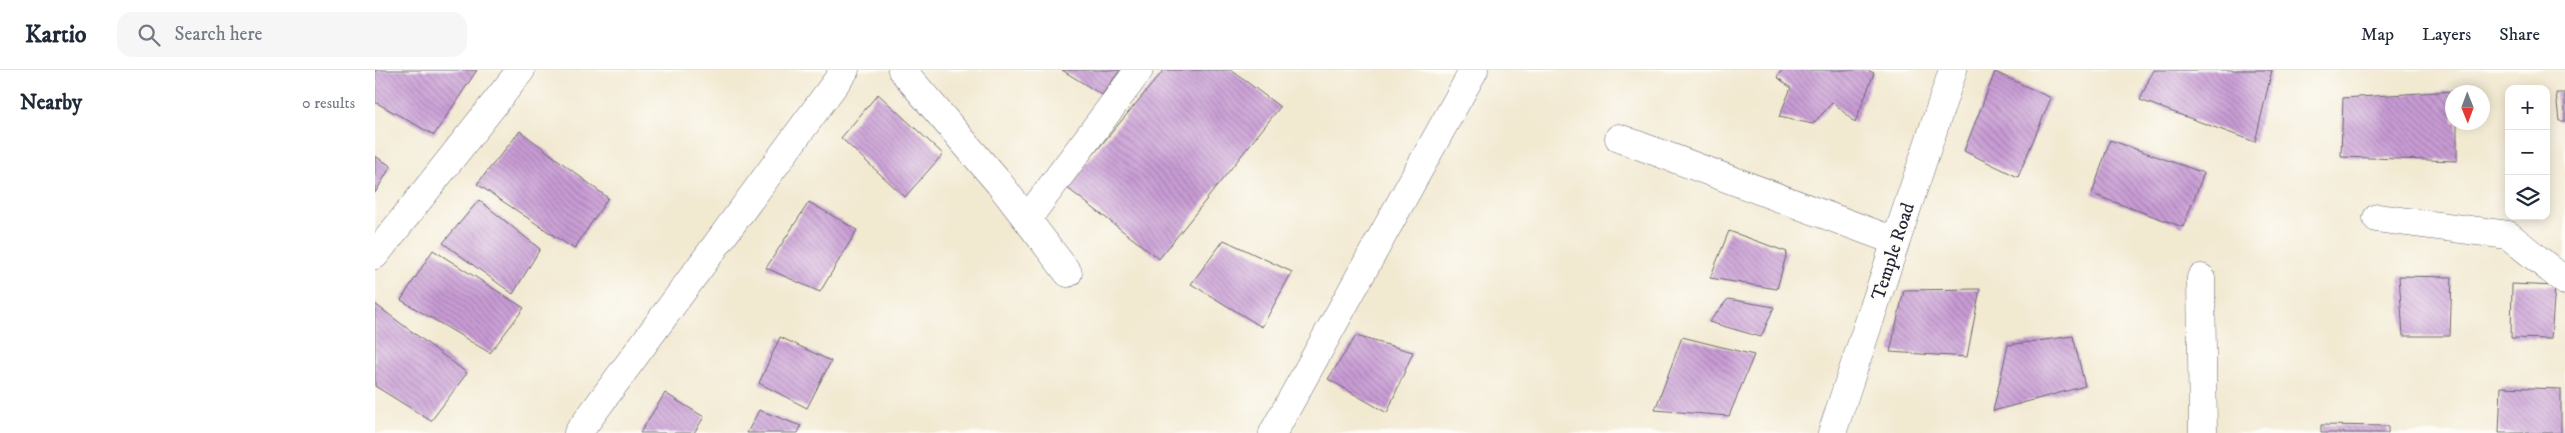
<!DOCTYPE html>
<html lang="en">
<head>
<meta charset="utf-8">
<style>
	:root { --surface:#fff; --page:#f6f6f7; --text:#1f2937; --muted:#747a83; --line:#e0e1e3 }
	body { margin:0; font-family:"IM FELL DW Pica",serif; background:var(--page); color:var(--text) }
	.controls { position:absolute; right:15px; top:15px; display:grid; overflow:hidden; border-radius:10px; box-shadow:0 2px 12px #0003 }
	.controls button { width:45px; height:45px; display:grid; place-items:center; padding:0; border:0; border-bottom:1px solid var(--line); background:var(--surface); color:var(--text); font:25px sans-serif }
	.compass { position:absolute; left:2070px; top:15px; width:45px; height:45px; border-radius:50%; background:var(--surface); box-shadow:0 2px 12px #0003; rotate:179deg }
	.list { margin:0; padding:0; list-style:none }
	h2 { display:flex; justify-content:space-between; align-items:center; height:65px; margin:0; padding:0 20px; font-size:21px }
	h2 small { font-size:16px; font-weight:400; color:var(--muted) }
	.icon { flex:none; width:28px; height:28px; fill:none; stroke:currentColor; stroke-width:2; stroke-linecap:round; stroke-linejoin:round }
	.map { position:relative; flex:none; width:2190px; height:363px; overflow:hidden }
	header { display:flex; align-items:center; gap:30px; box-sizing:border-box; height:70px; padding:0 25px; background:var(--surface); border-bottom:1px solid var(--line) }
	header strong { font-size:24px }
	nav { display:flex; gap:28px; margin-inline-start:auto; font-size:18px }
	.search { width:350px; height:45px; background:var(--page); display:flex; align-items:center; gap:12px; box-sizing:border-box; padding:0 18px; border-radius:15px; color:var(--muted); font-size:19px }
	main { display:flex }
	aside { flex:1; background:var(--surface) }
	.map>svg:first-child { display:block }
	.building { fill:url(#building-back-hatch) }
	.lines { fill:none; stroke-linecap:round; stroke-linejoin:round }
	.minor-casing { stroke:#6b6870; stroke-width:29 }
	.minor { stroke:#fff; stroke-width:28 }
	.labels { text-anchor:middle; stroke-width:4.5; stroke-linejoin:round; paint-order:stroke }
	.street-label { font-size:19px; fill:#22223b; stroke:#fdfcf7 }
</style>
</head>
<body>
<header>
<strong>Kartio</strong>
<div class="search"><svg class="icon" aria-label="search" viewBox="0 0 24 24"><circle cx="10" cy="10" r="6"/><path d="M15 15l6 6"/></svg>Search here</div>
<nav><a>Map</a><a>Layers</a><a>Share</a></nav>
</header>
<main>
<aside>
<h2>Nearby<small>0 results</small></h2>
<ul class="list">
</ul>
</aside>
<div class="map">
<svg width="2190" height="363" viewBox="0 0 2190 363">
	<defs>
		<pattern id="building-back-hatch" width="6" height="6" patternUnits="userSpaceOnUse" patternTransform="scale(1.25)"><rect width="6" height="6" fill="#c89bd4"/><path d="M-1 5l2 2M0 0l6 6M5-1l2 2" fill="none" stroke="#a27ead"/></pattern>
	</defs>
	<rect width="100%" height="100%" fill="#fdfcf7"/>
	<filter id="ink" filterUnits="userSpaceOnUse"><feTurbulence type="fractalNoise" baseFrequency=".02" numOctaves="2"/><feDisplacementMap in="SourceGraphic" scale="10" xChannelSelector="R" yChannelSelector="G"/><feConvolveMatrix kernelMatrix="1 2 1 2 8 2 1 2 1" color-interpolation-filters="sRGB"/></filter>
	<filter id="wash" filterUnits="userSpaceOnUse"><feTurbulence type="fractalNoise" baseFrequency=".0096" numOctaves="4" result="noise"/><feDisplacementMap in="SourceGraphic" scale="20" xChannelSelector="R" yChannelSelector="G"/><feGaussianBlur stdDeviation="1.12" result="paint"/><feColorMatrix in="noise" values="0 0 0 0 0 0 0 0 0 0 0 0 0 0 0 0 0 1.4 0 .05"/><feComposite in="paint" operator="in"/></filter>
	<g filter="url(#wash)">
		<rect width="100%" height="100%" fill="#f2e9d1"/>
		<g id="blocks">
			<!-- building -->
			<g class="building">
				<path d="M0,0H102L59,65L0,32Z"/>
				<path d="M687,0H745L727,25Z"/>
				<path d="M789,0H856L905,37L784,189L691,117Z"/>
				<path d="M1407,0H1492L1499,3L1480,53L1458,32L1438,54L1404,47L1416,18L1402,7Z"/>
				<path d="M1778,0H1897L1880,72L1765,30Z"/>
				<path d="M1620,2L1676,28L1643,107L1589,81Z"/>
				<path d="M2078,21V52H2082V91L1966,87L1968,28Z"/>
				<path d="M2181,23H2190V51H2184Z"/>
				<path d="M503,24L568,84L530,127L466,68Z"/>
				<path d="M145,61L233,128L199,179L102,114Z"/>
				<path d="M1735,70L1829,103L1808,157L1717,124Z"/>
				<path d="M0,86L16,96L0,123Z"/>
				<path d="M104,130L165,179L138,224L68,173Z"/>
				<path d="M434,132L482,160L445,222L391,198Z"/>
				<path d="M1354,161L1412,182L1402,219L1335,208Z"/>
				<path d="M849,170L917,202L887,257L816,214Z"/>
				<path d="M58,180L149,238L115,283L26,230Z"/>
				<path d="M2024,206L2077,207L2075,266H2028Z"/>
				<path d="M2137,214L2180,216L2176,269L2136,268Z"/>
				<path d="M1605,219L1592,287L1515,282L1529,220Z"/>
				<path d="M1353,229L1399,237L1386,267L1334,252Z"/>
				<path d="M0,234L92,303L56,351L0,316Z"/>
				<path d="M981,266L1038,282L1012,343L953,309Z"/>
				<path d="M1698,266L1710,316L1618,341L1633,275Z"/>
				<path d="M405,267L456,291L432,338L384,313Z"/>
				<path d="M1307,267L1379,285L1354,346L1280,340Z"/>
				<path d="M2126,317L2186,319V363H2124Z"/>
				<path d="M290,323L329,347L319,363H265Z"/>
				<path d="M384,340L426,356L423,363H372Z"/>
				<path d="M1946,355L2013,356V363H1946Z"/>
			</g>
		</g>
	</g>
	<g filter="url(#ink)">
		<use href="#blocks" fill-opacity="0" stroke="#6b6870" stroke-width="1"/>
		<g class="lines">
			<!-- minor casing -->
			<g class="minor-casing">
				<g id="minor">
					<path d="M527,0L624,113L693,203"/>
					<path d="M1244,68L1520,171"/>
					<path d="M2002,148L2133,165L2190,211"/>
					<path d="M652,149L764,0"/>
					<path d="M0,185L146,0"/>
					<path d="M1826,208L1828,363"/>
					<path d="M203,363L470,0"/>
					<path d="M898,363L1099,0"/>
					<path d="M1457,363L1578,0"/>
				</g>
			</g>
			<!-- minor -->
			<use href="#minor" class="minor"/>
		</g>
	</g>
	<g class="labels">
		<!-- street labels -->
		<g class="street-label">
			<text transform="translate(1517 181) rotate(-72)" y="7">Temple Road</text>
		</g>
	</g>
</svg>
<div class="controls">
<button>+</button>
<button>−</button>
<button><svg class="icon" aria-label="layers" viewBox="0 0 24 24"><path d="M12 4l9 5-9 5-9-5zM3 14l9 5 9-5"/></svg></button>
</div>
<svg class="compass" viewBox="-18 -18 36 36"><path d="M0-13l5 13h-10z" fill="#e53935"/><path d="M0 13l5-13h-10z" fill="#747a83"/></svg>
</div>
</main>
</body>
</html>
